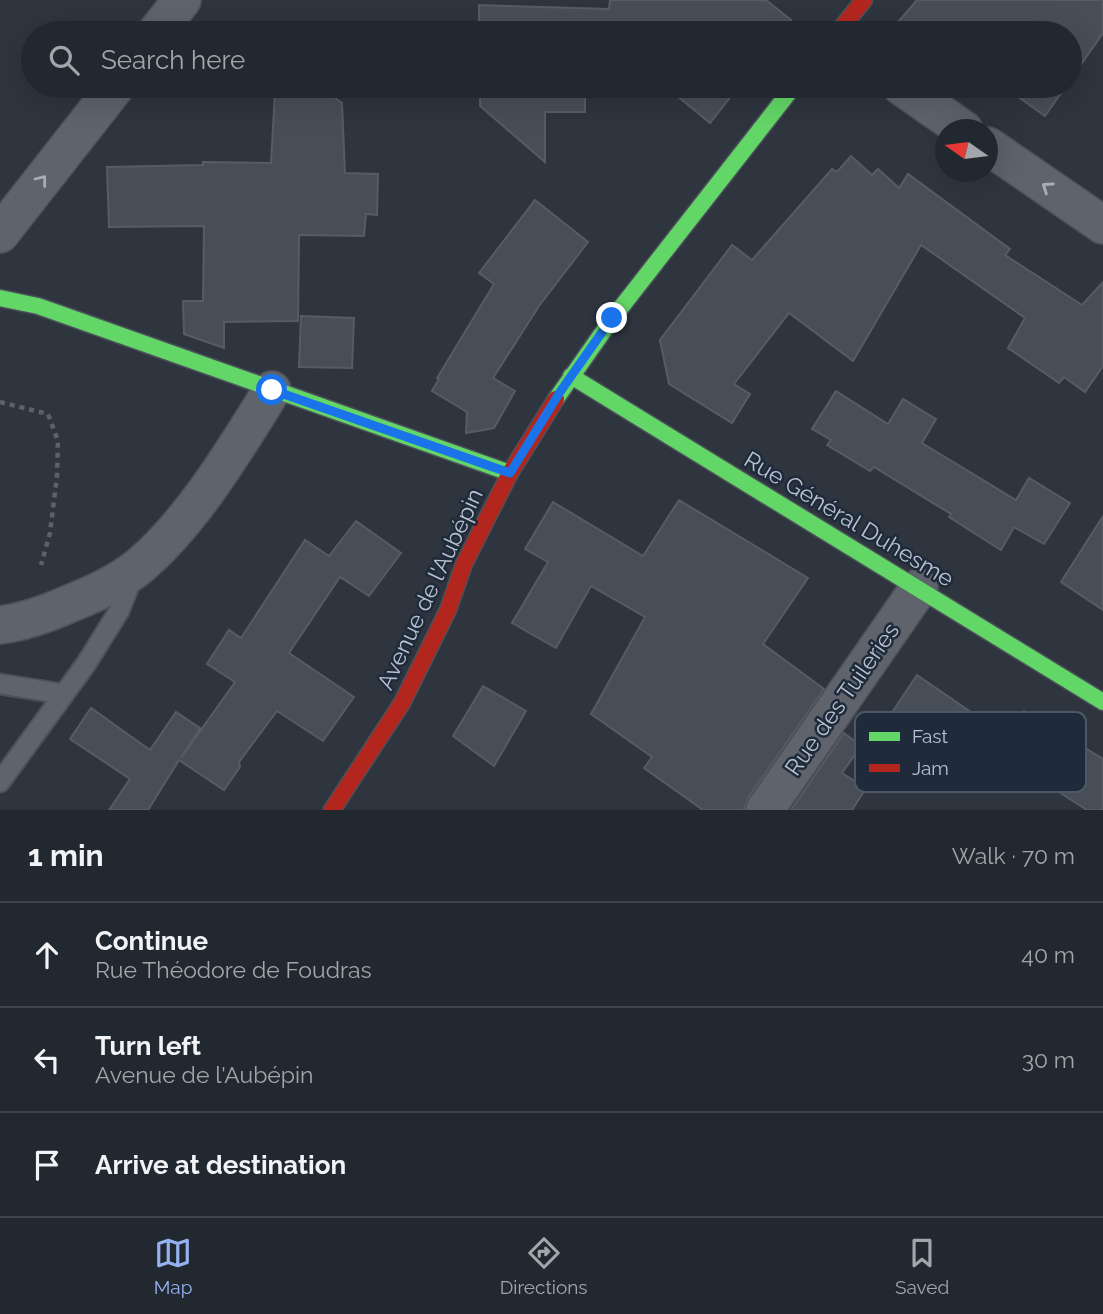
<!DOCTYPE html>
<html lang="en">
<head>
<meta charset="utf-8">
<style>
	:root { --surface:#22282f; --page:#2e343b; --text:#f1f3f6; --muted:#a2a6aa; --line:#3f444b; --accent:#95b2f1 }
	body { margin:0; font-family:Raleway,sans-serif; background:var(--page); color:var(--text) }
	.compass { position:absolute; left:935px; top:119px; width:63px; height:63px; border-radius:50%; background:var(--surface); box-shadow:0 7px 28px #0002; rotate:284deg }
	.stop { position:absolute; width:21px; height:21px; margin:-16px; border:5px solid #1a73e8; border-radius:50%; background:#fff }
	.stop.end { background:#1a73e8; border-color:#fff; box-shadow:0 2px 7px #0008 }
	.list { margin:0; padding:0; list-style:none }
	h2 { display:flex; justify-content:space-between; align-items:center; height:91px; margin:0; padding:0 28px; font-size:30px }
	h2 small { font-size:23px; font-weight:400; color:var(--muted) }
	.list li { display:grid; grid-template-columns:46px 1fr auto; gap:21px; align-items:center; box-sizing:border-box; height:105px; padding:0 28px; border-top:2px solid var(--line) }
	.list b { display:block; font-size:26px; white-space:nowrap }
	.list p { margin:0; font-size:23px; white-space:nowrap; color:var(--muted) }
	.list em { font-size:23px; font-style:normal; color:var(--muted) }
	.icon { flex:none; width:38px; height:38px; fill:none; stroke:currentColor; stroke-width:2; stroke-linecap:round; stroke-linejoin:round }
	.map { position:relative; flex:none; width:1103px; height:810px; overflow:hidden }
	.search { position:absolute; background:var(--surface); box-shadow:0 7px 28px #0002; left:21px; right:21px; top:21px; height:77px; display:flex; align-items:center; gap:18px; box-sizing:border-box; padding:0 24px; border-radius:38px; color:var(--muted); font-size:26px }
	.sheet { height:406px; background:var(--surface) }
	nav { display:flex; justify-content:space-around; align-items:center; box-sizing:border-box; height:98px; border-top:2px solid var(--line); background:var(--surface); font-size:19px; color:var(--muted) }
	nav a { display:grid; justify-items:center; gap:4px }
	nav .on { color:var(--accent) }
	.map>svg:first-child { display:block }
	.building { fill:#484e57; stroke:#565c66; stroke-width:2 }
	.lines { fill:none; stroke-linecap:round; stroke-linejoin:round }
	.lane-casing { stroke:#4c5159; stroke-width:23 }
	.street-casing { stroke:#4c5159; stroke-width:40 }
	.fast-casing { stroke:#4c5159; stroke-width:19 }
	.jam-casing { stroke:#4c5159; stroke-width:19 }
	.path { stroke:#5b6269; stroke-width:4.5; stroke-dasharray:5 5; stroke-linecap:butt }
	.lane { stroke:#5e636c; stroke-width:19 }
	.street { stroke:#5e636c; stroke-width:37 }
	.fast { stroke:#63d668; stroke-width:16 }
	.jam { stroke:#b3261e; stroke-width:16 }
	.oneway { stroke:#a6aebb }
	.route { stroke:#1a73e8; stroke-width:9 }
	.labels { text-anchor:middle; stroke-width:5; stroke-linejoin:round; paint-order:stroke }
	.street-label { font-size:23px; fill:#b8c1cf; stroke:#1f2b3b }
	.key { fill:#1f2b3b; stroke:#4d5867; stroke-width:2 }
	.key-label { font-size:19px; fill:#b8c1cf }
</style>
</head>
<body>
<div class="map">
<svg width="1103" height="810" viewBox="0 0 1103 810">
	<rect width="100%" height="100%" fill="#2e353f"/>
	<!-- building -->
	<g class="building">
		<path d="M610,0H766L791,20L781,33H602L599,31V33H479V5L609,9Z"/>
		<path d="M917,0H1103V33L1070,80V33H898L892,29Z"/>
		<path d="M245,86H319L342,103L345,173L378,174L377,215L366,214L364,236L299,235L298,321L224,322V348L184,334L183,301H203L204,226L109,227L107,167L203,165V162L271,163L275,92H245Z"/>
		<path d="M480,86H598V89H585V112H545V162L480,106Z"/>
		<path d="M665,86H739L710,123Z"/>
		<path d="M1003,86H1066L1045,116Z"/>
		<path d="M851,156L872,175L878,169L899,188L908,174L1010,249L1005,255L1082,305L1103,282V366L1085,392L1064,377L1059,383L1008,348L1025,318L921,245L853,361L789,313L734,384L750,394L732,423L669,384L660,340L732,245L752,260L832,169L837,172Z"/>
		<path d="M535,200L588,242L539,306L493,378L515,391L494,428L466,433L467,412L432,391L439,379L437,378L494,284L479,273Z"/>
		<path d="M301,316L354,318L352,368L299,367Z"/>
		<path d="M836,391L888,424L903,399L936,419L922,443L1016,500L1029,478L1070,503L1044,544L1014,527L1001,550L949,517L951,514L874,467L870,471L827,445L831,440L812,429Z"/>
		<path d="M679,500L808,578L763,644L824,689L748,798L744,810H703L644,768L652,757L591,714L645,617L591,586L556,648L512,623L548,562L525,549L553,502L643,556Z"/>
		<path d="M1103,516V610L1061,582Z"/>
		<path d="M356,521L401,553L369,596L340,577L289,653L354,697L323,741L277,711L239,762L240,767L224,790L179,760L148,810H109L130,779L70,739L91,708L150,750L176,712L200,728L181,758L235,682L207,664L229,630L241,638L305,540L329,556Z"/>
		<path d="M917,675L1006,736L1024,711L1103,759V810H1087L1004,757L986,780L949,755L945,760L887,720Z"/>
		<path d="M483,686L526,711L494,766L453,736Z"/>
		<path d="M844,733L861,746L842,773L866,788L852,810H791Z"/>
	</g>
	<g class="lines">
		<!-- lane casing -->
		<g class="lane-casing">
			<g id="lane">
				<path d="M0,684L63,694"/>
				<path d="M0,782L86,664L119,611L133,576"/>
			</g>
		</g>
		<!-- street casing -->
		<g class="street-casing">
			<g id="street">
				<path d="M156,33L182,0"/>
				<path d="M901,86L964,130"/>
				<path d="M988,146L1103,225"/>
				<path d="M0,234L116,86"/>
				<path d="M0,625C24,622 49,613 71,603C94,594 118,583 137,568C190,525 236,448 272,390"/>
				<path d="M765,810L919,588"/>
			</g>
		</g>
		<!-- fast casing -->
		<g class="fast-casing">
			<g id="fast">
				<path d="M0,298L38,306L510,473"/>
				<path d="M571,376L1103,702"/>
				<path d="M556,399L612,319L794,86"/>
			</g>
		</g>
		<!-- jam casing -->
		<g class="jam-casing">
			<g id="jam">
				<path d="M837,33L864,0"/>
				<path d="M332,810L402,703L448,610L464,564L510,473L556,399"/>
			</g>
		</g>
		<!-- path -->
		<path class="path" d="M0,402L48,414L58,441L57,476L50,533L41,565"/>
		<!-- lane -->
		<use href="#lane" class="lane"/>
		<!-- street -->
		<use href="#street" class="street"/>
		<!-- fast -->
		<use href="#fast" class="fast"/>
		<!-- jam -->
		<use href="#jam" class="jam"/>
	</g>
	<!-- one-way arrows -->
	<defs><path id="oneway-chevron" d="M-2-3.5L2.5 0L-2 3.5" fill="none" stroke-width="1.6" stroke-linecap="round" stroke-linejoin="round" transform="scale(1.75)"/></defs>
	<g class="oneway">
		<use href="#oneway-chevron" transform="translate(42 180) rotate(-52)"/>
		<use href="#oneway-chevron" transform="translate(1047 187) rotate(-145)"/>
	</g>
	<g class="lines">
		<!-- route -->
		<path class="route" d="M272,390L510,473L560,392L612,318"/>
	</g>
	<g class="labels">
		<!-- street labels -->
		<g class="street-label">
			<text transform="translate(849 519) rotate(31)" y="8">Rue Général Duhesme</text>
			<text transform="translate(430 589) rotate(-65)" y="8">Avenue de l'Aubépin</text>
			<text transform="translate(842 699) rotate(-55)" y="8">Rue des Tuileries</text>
		</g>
	</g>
	<!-- legend -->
	<rect x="855" y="712" width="231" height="80" rx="10" class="key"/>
	<rect x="869" y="732" width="31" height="9" fill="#63d668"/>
	<rect x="869" y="764" width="31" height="8" fill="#b3261e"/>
	<g class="key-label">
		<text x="912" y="743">Fast</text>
		<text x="912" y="775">Jam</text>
	</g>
</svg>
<svg class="compass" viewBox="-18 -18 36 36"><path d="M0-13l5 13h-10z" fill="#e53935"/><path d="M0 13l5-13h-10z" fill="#a2a6aa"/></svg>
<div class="stop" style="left:272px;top:390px"></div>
<div class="stop end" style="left:612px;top:318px"></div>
<div class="search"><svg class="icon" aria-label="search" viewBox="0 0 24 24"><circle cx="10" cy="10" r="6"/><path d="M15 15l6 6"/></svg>Search here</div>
</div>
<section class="sheet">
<h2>1 min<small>Walk · 70 m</small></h2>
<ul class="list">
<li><svg class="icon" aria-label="ahead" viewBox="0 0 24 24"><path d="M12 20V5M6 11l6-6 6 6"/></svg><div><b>Continue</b><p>Rue Théodore de Foudras</p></div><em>40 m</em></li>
<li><svg class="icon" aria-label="left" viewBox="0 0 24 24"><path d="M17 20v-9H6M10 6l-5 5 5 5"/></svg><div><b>Turn left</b><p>Avenue de l'Aubépin</p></div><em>30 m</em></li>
<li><svg class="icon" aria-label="arrive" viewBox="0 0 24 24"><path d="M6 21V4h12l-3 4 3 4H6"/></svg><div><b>Arrive at destination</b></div></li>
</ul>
</section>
<nav>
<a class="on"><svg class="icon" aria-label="map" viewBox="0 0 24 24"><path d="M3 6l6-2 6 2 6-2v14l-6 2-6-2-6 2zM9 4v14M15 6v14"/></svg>Map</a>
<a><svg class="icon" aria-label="directions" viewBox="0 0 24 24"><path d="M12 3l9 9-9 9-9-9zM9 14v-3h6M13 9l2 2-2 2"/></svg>Directions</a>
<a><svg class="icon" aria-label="saved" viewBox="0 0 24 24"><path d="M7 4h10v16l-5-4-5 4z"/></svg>Saved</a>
</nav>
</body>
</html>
